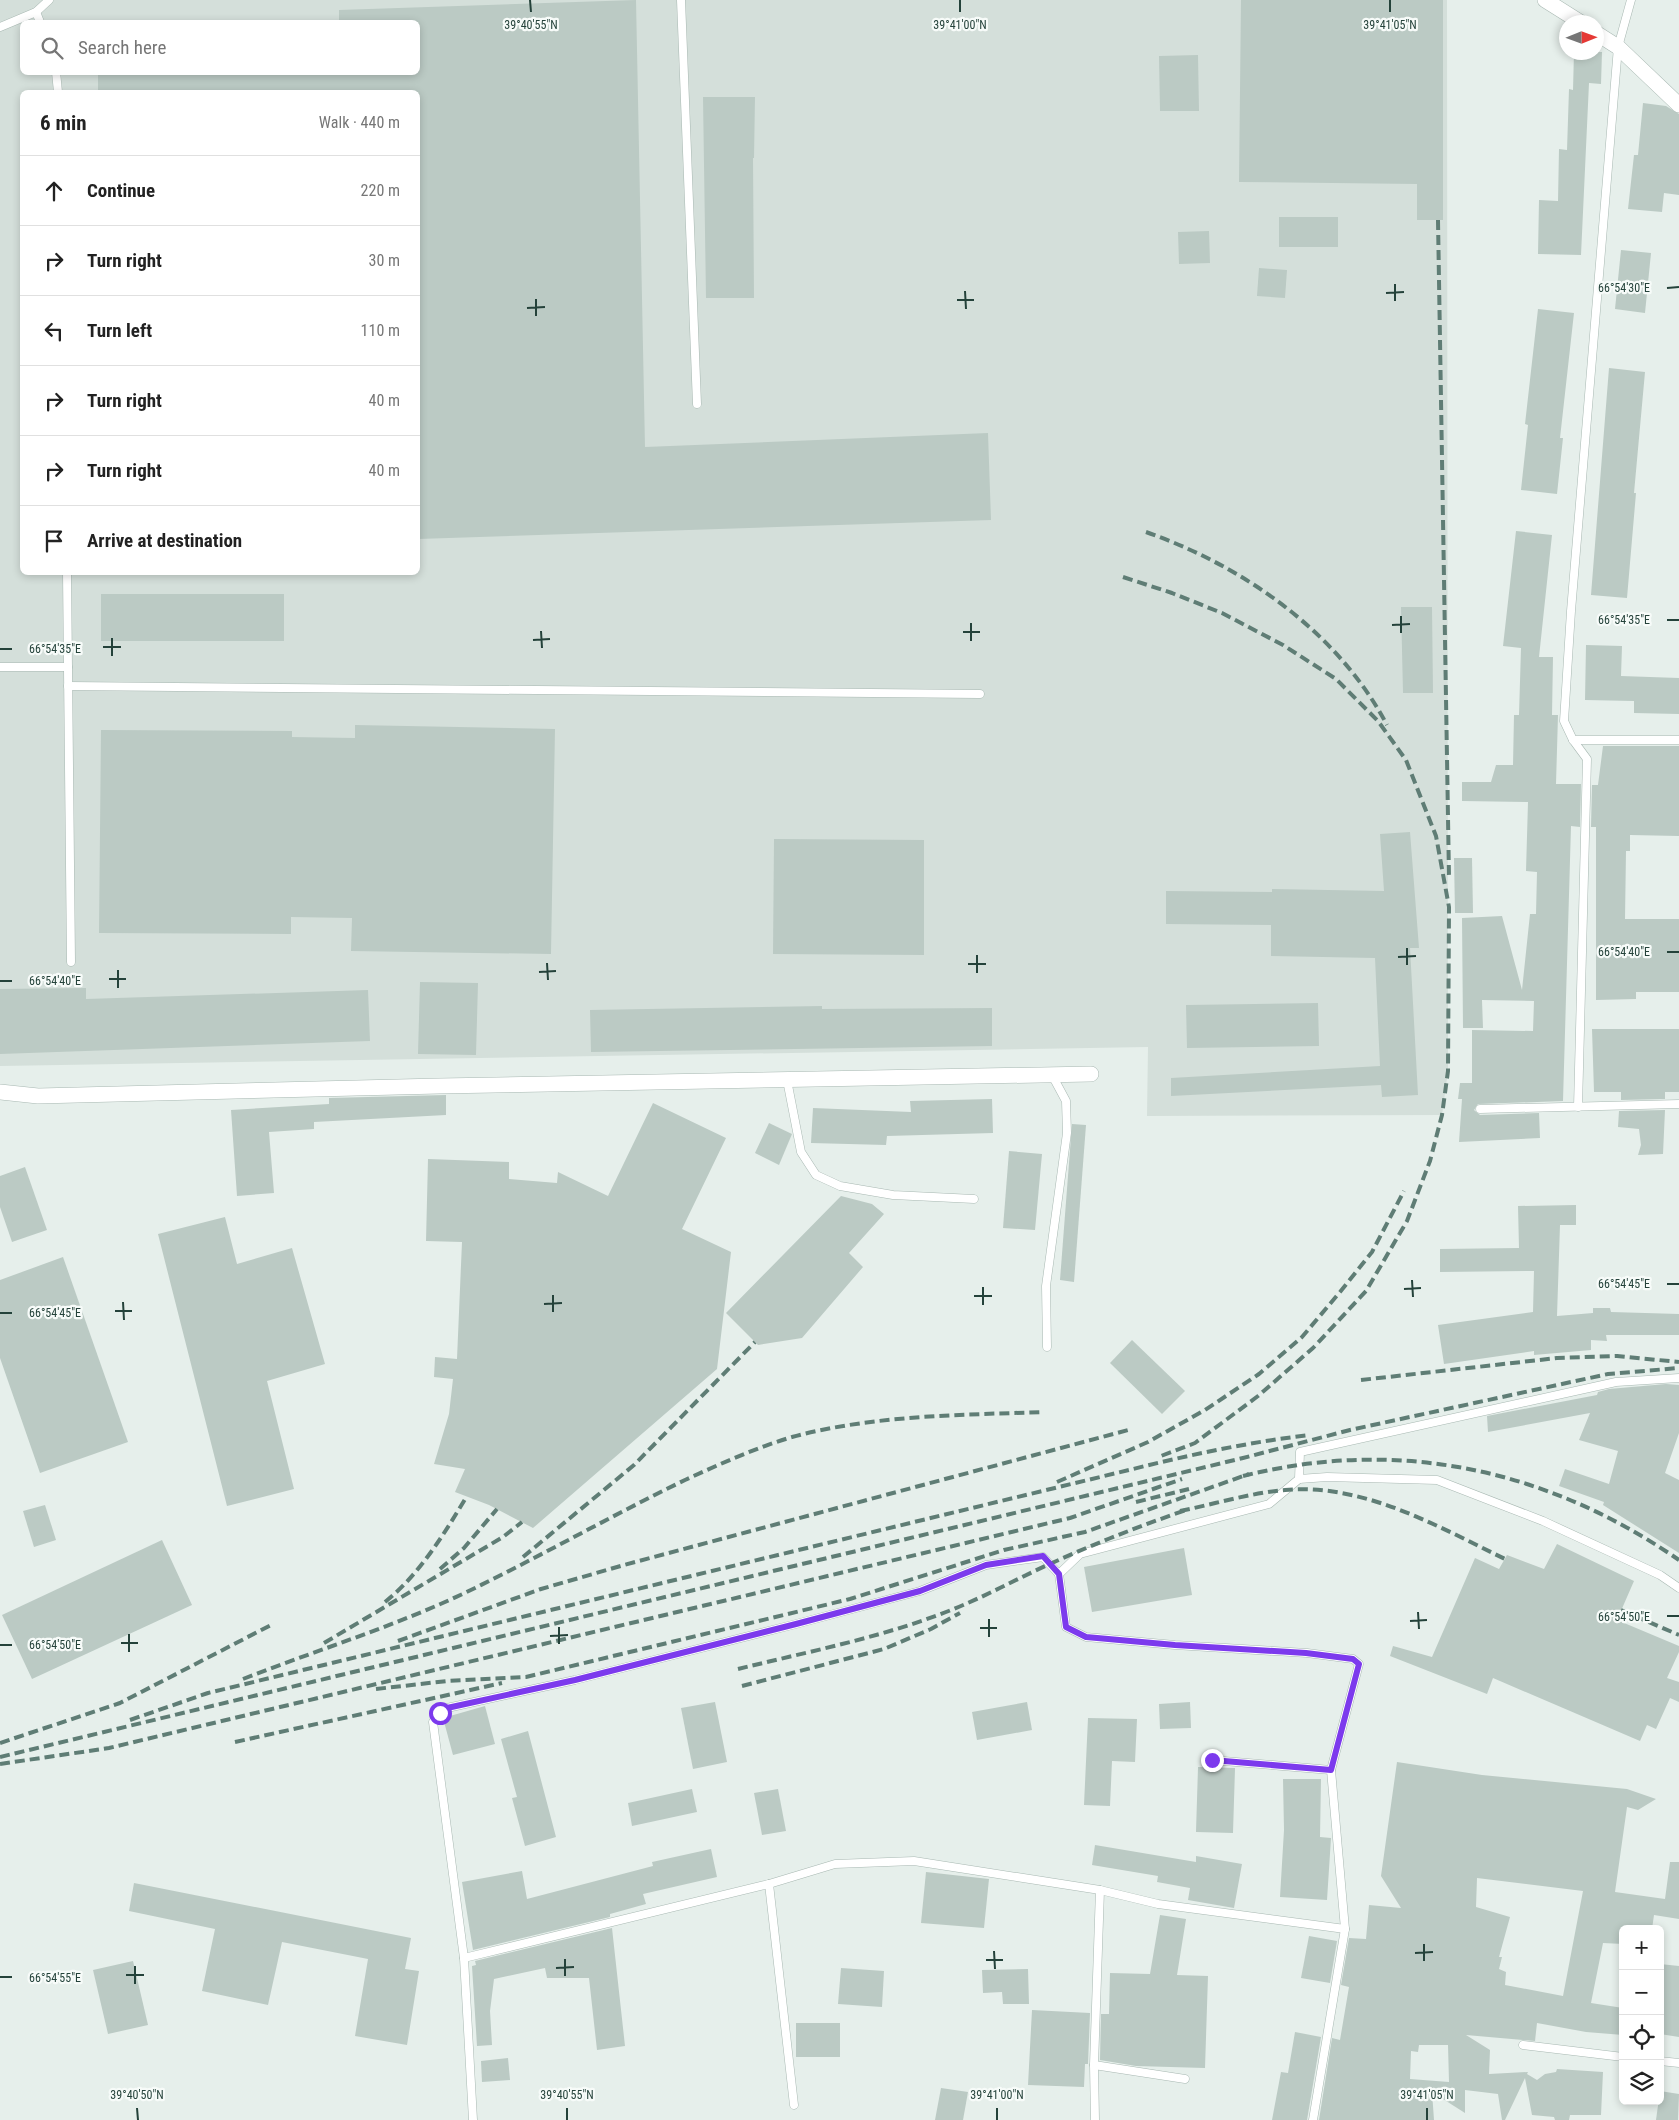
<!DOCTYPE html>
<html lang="en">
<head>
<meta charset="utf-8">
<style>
	:root { --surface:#fff; --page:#f6f6f6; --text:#222; --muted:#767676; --line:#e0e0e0 }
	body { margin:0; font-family:"Roboto Condensed",sans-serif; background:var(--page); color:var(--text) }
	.controls { position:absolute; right:15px; bottom:15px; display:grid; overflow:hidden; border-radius:8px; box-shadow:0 2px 8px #0003 }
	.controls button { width:45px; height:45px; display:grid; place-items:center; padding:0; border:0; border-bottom:1px solid var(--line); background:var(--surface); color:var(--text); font:25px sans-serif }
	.compass { position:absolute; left:1559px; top:15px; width:45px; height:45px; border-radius:50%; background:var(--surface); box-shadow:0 2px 8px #0003; rotate:89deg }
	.stop { position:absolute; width:15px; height:15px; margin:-11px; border:4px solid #7c3aed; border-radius:50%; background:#fff }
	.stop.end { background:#7c3aed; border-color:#fff; box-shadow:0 1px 5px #0008 }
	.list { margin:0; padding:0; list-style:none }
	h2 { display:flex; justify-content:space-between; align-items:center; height:65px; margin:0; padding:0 20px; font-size:21px }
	h2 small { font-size:16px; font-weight:400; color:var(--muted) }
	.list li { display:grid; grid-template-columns:32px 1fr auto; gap:15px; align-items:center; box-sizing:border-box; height:70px; padding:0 20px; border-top:1px solid var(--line) }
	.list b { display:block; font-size:19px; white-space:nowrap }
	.list em { font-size:16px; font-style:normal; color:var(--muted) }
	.icon { flex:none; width:28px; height:28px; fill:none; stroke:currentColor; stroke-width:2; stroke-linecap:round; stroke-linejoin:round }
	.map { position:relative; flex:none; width:1679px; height:2120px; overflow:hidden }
	.search { position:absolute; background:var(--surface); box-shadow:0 2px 8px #0003; left:20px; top:20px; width:400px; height:55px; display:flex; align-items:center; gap:12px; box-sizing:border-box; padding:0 18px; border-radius:8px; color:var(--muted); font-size:19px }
	.panel { position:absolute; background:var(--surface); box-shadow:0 2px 8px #0003; left:20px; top:90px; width:400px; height:485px; border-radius:8px }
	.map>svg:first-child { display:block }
	.built { fill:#d4dfda; fill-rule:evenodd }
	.building { fill:#bbcac4; fill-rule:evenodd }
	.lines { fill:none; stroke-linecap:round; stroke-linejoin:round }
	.lane-casing { stroke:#a8b8b2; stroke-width:9 }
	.street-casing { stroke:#a8b8b2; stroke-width:16 }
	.lane { stroke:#fff; stroke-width:8 }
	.street { stroke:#fff; stroke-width:15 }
	.rail { stroke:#5f7d75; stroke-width:4; stroke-dasharray:10 5; stroke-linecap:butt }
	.route { stroke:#7c3aed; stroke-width:6 }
	.ticks { fill:none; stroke:#24423a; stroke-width:2 }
	.ticks-label { font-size:12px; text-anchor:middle; fill:#24423a; stroke:#f7fbf9; stroke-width:4.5; stroke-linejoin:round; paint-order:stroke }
</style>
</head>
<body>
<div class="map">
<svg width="1679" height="2120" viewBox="0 0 1679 2120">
	<rect width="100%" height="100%" fill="#e6efeb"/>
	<!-- built -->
	<path class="built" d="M0,0H1447L1448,1071L1442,1115L1147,1116L1148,1047L0,1066ZM22,22H418V72H22ZM22,92H418V572H22Z"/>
	<!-- building -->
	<g class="building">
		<path d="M636,0L645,447L988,433L991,520L418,539V92H98V72H418V22H339V10Z"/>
		<path d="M1241,0H1443V220H1417V184L1239,182Z"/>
		<path d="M1574,52H1602L1601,84L1589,83L1581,255L1538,254L1539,200L1558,201L1559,149L1567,150L1569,89L1573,90Z"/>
		<path d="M1198,55L1199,111H1160L1159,56Z"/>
		<path d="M703,97H755L754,158H753L754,298H706Z"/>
		<path d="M1643,103L1666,106L1679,114V195L1664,193L1662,212L1628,209L1634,155H1638Z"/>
		<rect x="1279" y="217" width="59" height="30"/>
		<path d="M1209,231L1210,263L1179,264L1178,232Z"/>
		<path d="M1621,250L1651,253L1645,313L1615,309Z"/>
		<path d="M1259,268L1287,270L1285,298L1257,296Z"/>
		<path d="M1538,309L1574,313L1560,438H1563L1557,494L1521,490L1528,425L1525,424Z"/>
		<path d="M1609,368L1645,372L1634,493H1636L1627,598L1591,595Z"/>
		<path d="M1516,531L1552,535L1539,657H1553L1552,715H1558L1556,784H1581L1580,827L1571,826L1563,1101L1478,1104L1474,1110L1480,1115L1539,1113L1540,1138L1459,1142L1462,1099H1458L1460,1083H1472V1030L1533,1031L1534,1001L1482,1000L1483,1028H1463L1462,918L1502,916L1522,990L1530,914H1536L1537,872L1526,871L1528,802L1462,801V782H1491L1496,765H1513L1514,715H1519L1521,648L1503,646Z"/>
		<rect x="101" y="594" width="183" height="47"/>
		<path d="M1401,607H1432L1433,693H1403Z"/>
		<path d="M1586,645L1622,646L1621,676L1679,678V714L1634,713V701L1585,700Z"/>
		<path d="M355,725L555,729L551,954L351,951L352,918L291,917V934L99,933L101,730L292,731V737L355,738Z"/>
		<path d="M1603,746H1679V836L1630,835V851H1626L1625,919H1679V992H1636V999L1596,1000V827H1591L1592,785H1598Z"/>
		<path d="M1410,832L1419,948H1410L1418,1095L1382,1097L1381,1085L1171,1096V1078L1380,1066L1375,958L1271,956V925L1166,924V891L1272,892V889L1384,891L1380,834Z"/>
		<path d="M774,839L924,840V955L773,954Z"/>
		<path d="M1454,858H1472L1473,913H1455Z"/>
		<path d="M420,982L478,983L476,1055L418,1054Z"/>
		<path d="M86,988V999L368,990L370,1041L0,1054V989Z"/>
		<path d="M1318,1003L1319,1046L1187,1048L1186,1005Z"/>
		<path d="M822,1006V1009L992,1008V1046L591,1052L590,1010Z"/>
		<path d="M1592,1029H1679V1092H1665V1099L1621,1100V1092H1594Z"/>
		<path d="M446,1095V1115L314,1122V1129L269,1132L274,1193L237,1196L231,1110L329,1104V1098Z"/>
		<path d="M992,1099L993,1133L887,1136L886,1145L811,1143L813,1108L911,1112L910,1101Z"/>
		<path d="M653,1103L726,1138L682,1229L731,1252L717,1369L533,1528L489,1505L455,1492L465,1469L434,1464L449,1414L453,1379L434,1377L435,1357L457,1359L462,1242L426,1241L428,1159L509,1162V1179L557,1183L558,1172L608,1196Z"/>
		<path d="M1665,1110L1663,1154L1638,1155L1641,1145L1639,1129L1618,1127L1619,1111Z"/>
		<path d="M769,1123L792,1134L779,1165L755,1153Z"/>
		<path d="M1072,1124L1086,1125L1074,1282L1060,1280Z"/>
		<path d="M1009,1151L1042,1154L1035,1230L1003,1228Z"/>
		<path d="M25,1167L47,1230L12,1242L0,1207V1176Z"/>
		<path d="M841,1196L872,1204L884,1214L849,1253L863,1267L802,1338L758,1345L726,1313Z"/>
		<path d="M1576,1205V1225H1560L1557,1316L1593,1313V1308H1610L1611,1312L1679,1314V1335H1606L1607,1341L1591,1340V1350L1534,1355V1351L1444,1364L1438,1325L1533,1312L1534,1271L1440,1272V1249L1519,1248L1518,1206Z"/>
		<path d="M225,1217L237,1264L292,1248L325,1364L267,1381L294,1489L227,1506L158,1234Z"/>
		<path d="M63,1257L128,1442L40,1473L0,1358V1280Z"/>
		<path d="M1132,1340L1185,1391L1162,1414L1110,1363Z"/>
		<path d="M1666,1384L1679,1385V1433L1665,1473L1679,1480V1553L1603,1505L1604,1502L1559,1486L1565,1469L1609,1484L1618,1451L1579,1440L1590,1413L1488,1432L1487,1416L1597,1395L1598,1392L1609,1389Z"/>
		<path d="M45,1505L56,1540L34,1547L23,1511Z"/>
		<path d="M162,1540L192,1605L32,1679L2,1615Z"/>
		<path d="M1557,1544L1634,1581L1617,1620L1679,1646V1652L1667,1678L1679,1682V1702L1670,1698L1656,1729L1647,1725L1640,1741L1493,1678L1487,1694L1390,1656L1393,1646L1432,1657L1475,1558L1499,1569L1507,1555L1544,1569Z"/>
		<path d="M1184,1548L1192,1595L1092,1612L1084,1567Z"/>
		<path d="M715,1702L727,1762L693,1769L681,1708Z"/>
		<path d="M1027,1702L1032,1730L977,1740L972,1712Z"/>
		<path d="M1190,1702L1191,1728L1160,1729L1159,1704Z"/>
		<path d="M485,1706L495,1744L453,1755L443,1718Z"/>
		<path d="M1088,1718L1137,1719L1135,1762L1112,1761L1110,1806L1084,1805Z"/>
		<path d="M528,1731L556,1837L525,1846L512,1798L517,1797L501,1739Z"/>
		<path d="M1397,1762L1482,1775L1627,1789L1656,1799L1638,1810L1627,1807L1615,1892L1665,1899L1670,1862H1679V1919L1654,1915L1652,1929H1623V1944L1603,1943L1591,2003L1623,2008V2035L1586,2032L1537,2023L1535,2041L1466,2035L1490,2050L1489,2074L1528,2072L1527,2074L1537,2080L1545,2074L1556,2072L1557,2069L1603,2072L1601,2115H1570L1569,2120H1555L1554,2117L1532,2115L1525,2078L1505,2120H1502L1498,2094L1465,2090V2113L1432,2092L1434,2120H1319L1332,2038L1340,2040L1349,1987L1341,1985L1349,1938L1366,1939L1369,1905L1401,1908L1381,1876ZM1477,1878L1583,1891L1563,1996L1505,1985L1506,1972L1499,1969L1502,1957H1499L1510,1917L1476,1907ZM1419,2045H1448L1449,2082L1410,2079L1411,2051L1418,2052Z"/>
		<path d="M1198,1767L1235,1768L1233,1833L1196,1832Z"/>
		<path d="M1283,1779H1321L1320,1837L1331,1838L1327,1900L1280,1897L1284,1830Z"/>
		<path d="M692,1789L697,1812L632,1826L628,1803Z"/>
		<path d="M778,1789L786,1831L762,1835L754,1793Z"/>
		<path d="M1095,1845L1196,1862V1856L1242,1864L1234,1908L1188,1900L1190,1888L1157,1882L1158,1876L1092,1865Z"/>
		<path d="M711,1849L717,1877L643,1894L646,1904L610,1914V1917L473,1950L462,1882L522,1871L527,1899L653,1866L652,1862Z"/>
		<path d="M926,1872L989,1879L984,1928L921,1923Z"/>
		<path d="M134,1883L411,1938L405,1969L419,1971L407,2045L355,2036L368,1959L282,1942L268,2005L202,1991L215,1929L129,1911Z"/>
		<path d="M1160,1915L1186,1919L1177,1975L1208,1976L1205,2068L1136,2066L1100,2060L1101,2014H1109L1110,1973L1150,1974Z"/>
		<path d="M612,1928L625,2046L597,2050L589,1978H547L545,1968L494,1979L490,2011L492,2045L477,2046L472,1966L476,1965L475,1961Z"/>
		<path d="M1309,1936L1337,1941L1330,1983L1301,1978Z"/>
		<path d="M133,1961L148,2025L108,2034L93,1970Z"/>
		<path d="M1660,1964L1679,1966V2037L1660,2034Z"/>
		<path d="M841,1968L884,1971L882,2007L838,2004Z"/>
		<path d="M1028,1969L1029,2004H1003L1002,1992L983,1993L982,1970Z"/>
		<path d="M1032,2010L1090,2013L1088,2064H1085L1084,2087L1028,2085Z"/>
		<rect x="796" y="2023" width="44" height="34"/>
		<path d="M1295,2032L1321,2037L1307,2120H1272L1281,2072L1288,2073Z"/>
		<path d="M508,2058L510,2080L482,2082L481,2061Z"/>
		<path d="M941,2088L968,2092L963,2120H935Z"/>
		<path d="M1660,2091L1679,2094L1678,2120H1656Z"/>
	</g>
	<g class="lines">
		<!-- lane casing -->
		<g class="lane-casing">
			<g id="lane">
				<path d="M681,0L697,404"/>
				<path d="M36,12L40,22"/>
				<path d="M0,27L36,12L49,0"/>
				<path d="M56,72L58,92"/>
				<path d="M67,572L71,962"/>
				<path d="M0,667H68"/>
				<path d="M68,686L980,694"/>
				<path d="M1573,740H1679"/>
				<path d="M787,1080L801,1152L816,1175L840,1186L893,1195L974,1199"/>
				<path d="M1578,1107L1587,759L1573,740L1564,721L1571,611L1618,47L1631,0"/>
				<path d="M1480,1109L1679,1104"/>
				<path d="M1047,1347L1046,1286L1067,1133L1066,1101L1052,1075"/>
				<path d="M1299,1479L1300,1452L1616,1382L1679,1378"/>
				<path d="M1212,1760L1331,1770"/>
				<path d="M769,1884L794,2105"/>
				<path d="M1345,1929L1331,1770L1359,1664L1353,1659L1307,1653L1175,1645L1086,1637L1066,1627L1059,1574L1080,1554L1269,1504L1299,1479L1327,1477L1437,1480L1543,1521L1660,1575L1679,1588"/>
				<path d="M464,1958L433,1722L439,1713L447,1708L575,1680L796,1624L920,1591L986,1565L1043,1557L1059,1574"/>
				<path d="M1523,2045L1623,2057"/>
				<path d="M1660,2061L1679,2063"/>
				<path d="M1094,2065L1185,2079"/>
				<path d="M473,2120L464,1958L769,1884L835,1864L914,1861L1100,1890L1158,1904L1345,1929L1313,2120"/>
				<path d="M1095,2120L1094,2065L1100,1890"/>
			</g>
		</g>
		<!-- street casing -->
		<g class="street-casing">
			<g id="street">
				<path d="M1545,0L1580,22"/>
				<path d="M1596,33L1618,47L1679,105"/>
				<path d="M0,1092L38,1096L439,1086L1091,1074"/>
			</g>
		</g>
		<!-- lane -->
		<use href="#lane" class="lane"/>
		<!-- street -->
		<use href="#street" class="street"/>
		<!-- rail -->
		<g class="rail">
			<path d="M1438,220L1449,877"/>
			<path d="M1146,532C1243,566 1338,632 1387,725"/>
			<path d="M1123,577L1172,593L1222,613L1283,645L1336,679L1378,721L1406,760L1436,836L1449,907L1448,1071L1442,1115L1430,1161L1407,1221L1366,1291L1313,1348L1258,1396L1195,1443L1161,1456"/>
			<path d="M1361,1380L1557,1358L1617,1356L1679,1362"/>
			<path d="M1243,1476C1399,1437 1547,1469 1679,1560"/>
			<path d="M1057,1482L1148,1442L1205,1410L1259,1374L1302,1337L1340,1292L1372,1252L1404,1191"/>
			<path d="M1136,1502L1189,1489"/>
			<path d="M1180,1511C1215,1504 1250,1493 1285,1490C1363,1483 1437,1526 1505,1559"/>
			<path d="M523,1557L634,1465L755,1342"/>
			<path d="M440,1569L464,1548L497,1509"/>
			<path d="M385,1602C420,1574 444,1534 467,1496"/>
			<path d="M1621,1610L1679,1635"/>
			<path d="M398,1641L541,1589L624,1565L1132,1429"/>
			<path d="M324,1643L503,1537L522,1522"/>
			<path d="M738,1669C807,1652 879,1638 946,1612C983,1598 1016,1579 1052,1563C1096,1543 1140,1526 1186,1510"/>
			<path d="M243,1679C322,1648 403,1624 479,1586C548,1552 615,1514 685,1480C720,1464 755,1448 792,1437C874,1415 960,1415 1044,1412"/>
			<path d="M742,1686L884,1649L931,1629L960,1613"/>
			<path d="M376,1689L447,1681L526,1677L850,1599L1004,1550L1085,1532L1249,1474"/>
			<path d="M130,1720L208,1693L1129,1470C1189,1455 1249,1442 1310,1435"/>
			<path d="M235,1742L502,1683"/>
			<path d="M0,1743L120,1703L271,1625"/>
			<path d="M0,1757L1243,1458L1350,1430L1608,1374L1679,1368"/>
			<path d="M0,1764L109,1748L1070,1518L1182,1479"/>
		</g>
	</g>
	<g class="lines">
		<!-- route -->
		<path class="route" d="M440,1713L447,1708L575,1680L796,1624L920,1591L986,1565L1043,1556L1059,1574L1066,1627L1086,1637L1175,1645L1306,1653L1353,1659L1359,1664L1331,1770L1212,1760"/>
	</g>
	<!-- ticks -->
	<path class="ticks" d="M530,0L531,12M960,0V12M1390,0V12M1395,284V301M1667,288L1679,287M965,291L966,309M1386,293L1404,292M536,299V316M957,300H974M527,308L545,307M1401,616V633M1667,620H1679M971,623V641M1392,625L1410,624M541,631L542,648M963,632H980M112,638V656M533,640L550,639M103,647H121M0,649H12M1407,948V965M1667,952H1679M977,955V973M1398,957L1416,956M547,963L548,980M968,964H986M118,970V988M539,972L556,971M109,979H126M0,981H12M1412,1280L1413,1297M1667,1284H1679M983,1287V1305M1404,1289L1421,1288M553,1295V1312M974,1296H992M123,1302L124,1320M544,1304L562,1303M115,1311H132M0,1313H12M1418,1612L1419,1629M1667,1616H1679M989,1619V1637M1410,1621L1427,1620M559,1627V1644M980,1628H997M129,1634V1652M550,1636L568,1635M121,1643H138M0,1645H12M1424,1944V1961M994,1951L995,1969M1415,1953L1433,1952M565,1959V1976M986,1960H1003M135,1966V1984M556,1968L574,1967M126,1975H144M0,1977H12M137,2108L138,2120M567,2108V2120M997,2108V2120M1427,2108V2120"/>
	<g class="ticks-label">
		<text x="531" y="29">39°40'55"N</text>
		<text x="960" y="29">39°41'00"N</text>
		<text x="1390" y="29">39°41'05"N</text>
		<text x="1624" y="292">66°54'30"E</text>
		<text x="1624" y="624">66°54'35"E</text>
		<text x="55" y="653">66°54'35"E</text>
		<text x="1624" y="956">66°54'40"E</text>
		<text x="55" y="985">66°54'40"E</text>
		<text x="1624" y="1288">66°54'45"E</text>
		<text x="55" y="1317">66°54'45"E</text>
		<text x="1624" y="1621">66°54'50"E</text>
		<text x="55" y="1649">66°54'50"E</text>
		<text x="55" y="1982">66°54'55"E</text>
		<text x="137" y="2099">39°40'50"N</text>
		<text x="567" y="2099">39°40'55"N</text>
		<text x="997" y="2099">39°41'00"N</text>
		<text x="1427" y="2099">39°41'05"N</text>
	</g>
</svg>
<div class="controls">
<button>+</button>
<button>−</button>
<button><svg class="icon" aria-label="locate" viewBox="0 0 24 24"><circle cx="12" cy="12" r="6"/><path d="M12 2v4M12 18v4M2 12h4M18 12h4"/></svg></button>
<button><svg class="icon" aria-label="layers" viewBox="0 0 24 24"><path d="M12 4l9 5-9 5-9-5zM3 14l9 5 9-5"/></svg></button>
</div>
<svg class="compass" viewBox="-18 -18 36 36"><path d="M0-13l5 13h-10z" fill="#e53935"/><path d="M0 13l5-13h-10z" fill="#767676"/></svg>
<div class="stop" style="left:440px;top:1713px"></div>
<div class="stop end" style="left:1212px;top:1760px"></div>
<div class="search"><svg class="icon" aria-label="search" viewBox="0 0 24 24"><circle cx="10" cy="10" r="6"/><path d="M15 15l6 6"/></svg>Search here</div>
<section class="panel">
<h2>6 min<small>Walk · 440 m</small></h2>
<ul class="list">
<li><svg class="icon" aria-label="ahead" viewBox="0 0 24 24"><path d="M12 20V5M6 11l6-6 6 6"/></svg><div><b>Continue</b></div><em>220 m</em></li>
<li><svg class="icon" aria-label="right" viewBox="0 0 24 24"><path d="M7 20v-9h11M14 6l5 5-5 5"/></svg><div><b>Turn right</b></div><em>30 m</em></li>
<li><svg class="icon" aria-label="left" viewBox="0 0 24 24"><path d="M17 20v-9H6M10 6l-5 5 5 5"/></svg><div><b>Turn left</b></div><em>110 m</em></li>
<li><svg class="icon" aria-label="right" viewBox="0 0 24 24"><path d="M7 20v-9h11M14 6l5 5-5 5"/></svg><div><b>Turn right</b></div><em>40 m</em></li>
<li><svg class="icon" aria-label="right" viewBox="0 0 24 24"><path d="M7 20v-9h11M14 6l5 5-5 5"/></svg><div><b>Turn right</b></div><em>40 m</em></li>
<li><svg class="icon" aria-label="arrive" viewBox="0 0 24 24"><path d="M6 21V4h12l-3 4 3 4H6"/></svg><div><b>Arrive at destination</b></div></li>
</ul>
</section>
</div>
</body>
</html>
